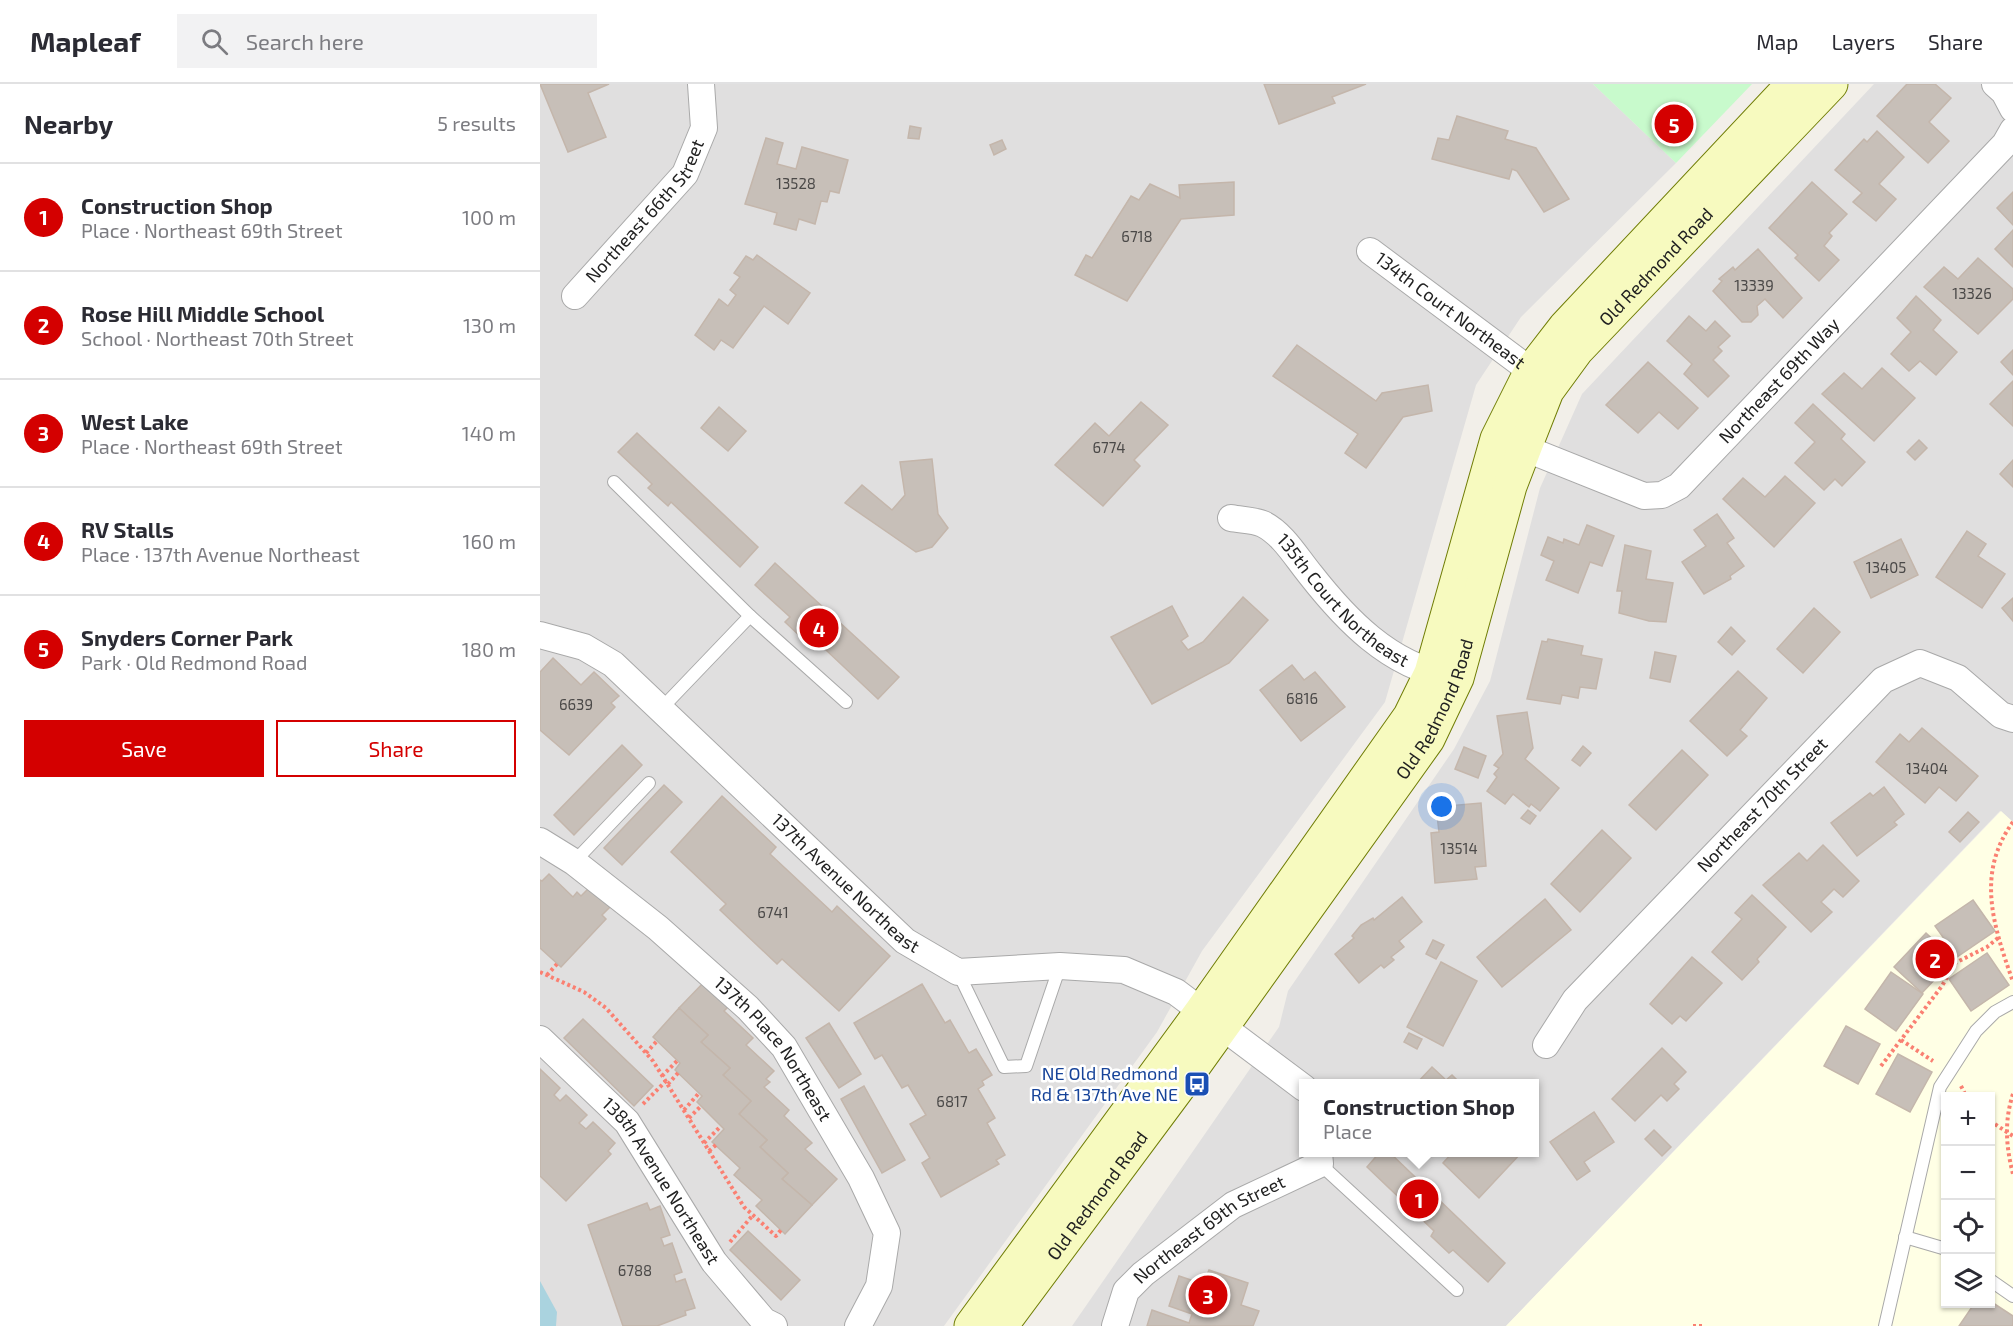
<!DOCTYPE html>
<html lang="en">
<head>
<meta charset="utf-8">
<style>
	:root { --surface:#fff; --page:#f2f2f3; --text:#2b2b33; --muted:#7c7c81; --line:#e1e1e2; --accent:#d40000 }
	body { margin:0; font-family:"Exo 2",sans-serif; background:var(--page); color:var(--text) }
	.controls { position:absolute; right:18px; bottom:18px; display:grid; overflow:hidden; border-radius:0px; box-shadow:0 2px 4px #0004 }
	.controls button { width:54px; height:54px; display:grid; place-items:center; padding:0; border:0; border-bottom:2px solid var(--line); background:var(--surface); color:var(--text); font:30px sans-serif }
	.you { position:absolute; left:902px; top:723px; width:21px; height:21px; margin:-15px; border:4px solid #fff; border-radius:50%; background:#1a73e8; box-shadow:0 0 0 9px #1a73e833 }
	.badge { display:grid; place-items:center; width:39px; height:39px; border-radius:50%; background:var(--accent); color:#fff; font-size:20px; font-weight:700 }
	.pin { position:absolute; translate:-50% -50%; border:3px solid #fff; box-shadow:0 2px 6px #0006 }
	.popup { position:absolute; left:759px; top:995px; width:240px; height:78px; box-sizing:border-box; display:grid; place-content:center; border-radius:0px; background:var(--surface); filter:drop-shadow(0 2px 4px #0005); font-size:20px; white-space:nowrap; color:var(--muted) }
	.popup b { font-size:22px; color:var(--text) }
	.popup::after { content:''; position:absolute; left:50%; top:100%; margin-left:-12px; border:12px solid transparent; border-top-color:var(--surface) }
	.list { margin:0; padding:0; list-style:none }
	h2 { display:flex; justify-content:space-between; align-items:center; height:78px; margin:0; padding:0 24px; font-size:26px }
	h2 small { font-size:20px; font-weight:400; color:var(--muted) }
	.list li { display:grid; grid-template-columns:39px 1fr auto; gap:18px; align-items:center; box-sizing:border-box; height:108px; padding:0 24px; border-top:2px solid var(--line) }
	.list b { display:block; font-size:22px; white-space:nowrap }
	.list p { margin:0; font-size:20px; white-space:nowrap; color:var(--muted) }
	.list em { font-size:20px; font-style:normal; color:var(--muted) }
	.actions { display:flex; gap:12px; padding:18px 24px }
	.actions a { flex:1; padding:14px 0; border:2px solid var(--accent); border-radius:0px; text-align:center; font-size:21px; color:var(--accent) }
	.actions .main { background:var(--accent); color:#fff }
	.icon { flex:none; width:33px; height:33px; fill:none; stroke:currentColor; stroke-width:2; stroke-linecap:round; stroke-linejoin:round }
	.map { position:relative; flex:none; width:1473px; height:1242px; overflow:hidden }
	header { display:flex; align-items:center; gap:36px; box-sizing:border-box; height:84px; padding:0 30px; background:var(--surface); border-bottom:2px solid var(--line) }
	header strong { font-size:28px }
	nav { display:flex; gap:33px; margin-inline-start:auto; font-size:21px }
	.search { width:420px; height:54px; background:var(--page); display:flex; align-items:center; gap:15px; box-sizing:border-box; padding:0 21px; border-radius:0px; color:var(--muted); font-size:22px }
	main { display:flex }
	aside { flex:1; background:var(--surface) }
	.map>svg:first-child { display:block }
	.residential { fill:#e0dfdf; fill-rule:evenodd }
	.education { fill:#ffffe5; fill-rule:evenodd }
	.park { fill:#c8facc }
	.water { fill:#aad3df }
	.building { fill:#c7bfb8; stroke:#c4b6ab; stroke-width:1.5 }
	.lines { fill:none; stroke-linecap:round; stroke-linejoin:round }
	.lane-casing { stroke:#a9a9a9; stroke-width:14 }
	.street-casing { stroke:#a9a9a9; stroke-width:28 }
	.secondary-casing { stroke:#707d05; stroke-width:35 }
	.path { stroke:#fa8072; stroke-width:4; stroke-dasharray:3 3; stroke-linecap:butt }
	.lane { stroke:#fff; stroke-width:12 }
	.street { stroke:#fff; stroke-width:26 }
	.secondary { stroke:#f7fabf; stroke-width:33 }
	.labels { text-anchor:middle; stroke-width:5; stroke-linejoin:round; paint-order:stroke }
	.number-label { font-size:15px; fill:#4b4948 }
	.street-label { font-size:18px; fill:#222; stroke:#fff }
	.transit-label { font-size:18px; fill:#164399; stroke:#fff; text-anchor:end }
</style>
</head>
<body>
<header>
<strong>Mapleaf</strong>
<div class="search"><svg class="icon" aria-label="search" viewBox="0 0 24 24"><circle cx="10" cy="10" r="6"/><path d="M15 15l6 6"/></svg>Search here</div>
<nav><a>Map</a><a>Layers</a><a>Share</a></nav>
</header>
<main>
<aside>
<h2>Nearby<small>5 results</small></h2>
<ul class="list">
<li><span class="badge">1</span><div><b>Construction Shop</b><p>Place · Northeast 69th Street</p></div><em>100 m</em></li>
<li><span class="badge">2</span><div><b>Rose Hill Middle School</b><p>School · Northeast 70th Street</p></div><em>130 m</em></li>
<li><span class="badge">3</span><div><b>West Lake</b><p>Place · Northeast 69th Street</p></div><em>140 m</em></li>
<li><span class="badge">4</span><div><b>RV Stalls</b><p>Place · 137th Avenue Northeast</p></div><em>160 m</em></li>
<li><span class="badge">5</span><div><b>Snyders Corner Park</b><p>Park · Old Redmond Road</p></div><em>180 m</em></li>
</ul>
<div class="actions"><a class="main">Save</a><a>Share</a></div>
</aside>
<div class="map">
<svg width="1473" height="1242" viewBox="0 0 1473 1242">
	<rect width="100%" height="100%" fill="#f2efe9"/>
	<!-- residential -->
	<g class="residential">
		<path d="M0,0H1053L1136,79L981,233L936,301L845,618L662,867L617,948L404,1242H0Z"/>
		<path d="M1334,0H1473V738L1460,727L966,1242H532L739,943L748,907L914,665L950,597L1000,404L1042,310ZM764,1000H994V1068H764Z"/>
	</g>
	<!-- education -->
	<path class="education" d="M1461,727L1473,738V1242H966ZM1406,1012H1450V1220H1406Z"/>
	<!-- park -->
	<path class="park" d="M1053,0H1212L1136,79Z"/>
	<!-- water -->
	<path class="water" d="M0,1197L17,1228L16,1242H0Z"/>
	<!-- building -->
	<g class="building">
		<path d="M0,0H69L48,9L66,53L28,68Z"/>
		<path d="M724,0H826L792,13L795,19L739,40Z"/>
		<path d="M1367,0H1395L1411,14L1389,38L1409,57L1388,79L1337,32Z"/>
		<path d="M917,32L968,47L965,55L996,64L1029,115L1004,128L977,87L972,85L969,95L892,75L898,54L909,56Z"/>
		<path d="M370,42L381,44L379,55L368,54Z"/>
		<path d="M1337,47L1364,73L1339,100L1356,115L1336,137L1313,118L1322,109L1295,86L1324,55L1327,58Z"/>
		<path d="M226,54L243,59L237,80L256,85L262,63L308,76L299,109L290,107L287,118L281,117L275,140L259,135L256,146L234,140L237,129L205,120Z"/>
		<path d="M462,56L466,65L454,71L450,61Z"/>
		<path d="M694,98V131L641,135L587,217L535,191L546,171L552,174L591,112L599,116L610,100L640,114L639,101Z"/>
		<path d="M1272,98L1307,130L1289,149L1292,152L1284,162L1299,176L1279,197L1255,174L1258,171L1229,144Z"/>
		<path d="M1473,108V141L1457,124Z"/>
		<path d="M1473,146V183L1455,165Z"/>
		<path d="M1218,165L1262,214L1243,234L1225,215L1217,222L1218,231L1211,238H1202L1173,207L1182,197L1179,195L1193,183L1195,186Z"/>
		<path d="M217,171L270,209L248,240L224,222L193,264L181,256L174,266L155,251L179,215L188,222L196,211L190,206L200,193L194,189L206,172L213,176Z"/>
		<path d="M1438,174L1473,205V215L1438,250L1384,203L1404,183L1418,195Z"/>
		<path d="M1376,212L1401,236L1393,246L1417,268L1396,291L1380,277L1369,287L1351,270L1371,248L1357,234Z"/>
		<path d="M1149,232L1166,247L1175,237L1190,252L1178,263L1182,267L1173,276L1189,292L1168,313L1144,290L1152,280L1127,257Z"/>
		<path d="M757,261L836,317L842,309L888,301L892,327L863,333L826,384L805,369L818,350L733,292Z"/>
		<path d="M1473,266V291L1461,278Z"/>
		<path d="M1108,278L1158,324L1138,345L1119,328L1098,349L1066,321Z"/>
		<path d="M1342,284L1375,314L1334,357L1282,310L1304,289L1322,305Z"/>
		<path d="M1473,297V342L1450,320Z"/>
		<path d="M601,318L628,341L594,376L600,382L563,422L515,381L555,339L569,352Z"/>
		<path d="M1273,320L1305,350L1301,355L1325,378L1302,402L1295,395L1284,406L1255,379L1275,358L1255,339Z"/>
		<path d="M179,323L206,347L188,367L161,344Z"/>
		<path d="M97,349L218,463L200,483L131,418L128,422L108,404L112,400L78,368Z"/>
		<path d="M1379,356L1387,364L1375,376L1367,368Z"/>
		<path d="M392,375L398,430L408,444L392,463L376,468L305,419L322,401L352,426L365,411L360,378Z"/>
		<path d="M1473,376V403L1460,390Z"/>
		<path d="M1245,392L1275,419L1234,463L1183,415L1203,394L1225,413Z"/>
		<path d="M1177,430L1194,454L1187,459L1204,482L1190,492L1191,495L1164,510L1142,478L1166,462L1154,446Z"/>
		<path d="M1047,441L1074,452L1062,482L1050,478L1038,509L1006,496L1014,477L1001,471L1008,453L1023,459L1024,455L1039,461Z"/>
		<path d="M1427,447L1446,460L1438,472L1465,490L1442,524L1396,493Z"/>
		<path d="M1361,455L1378,491L1331,514L1314,478Z"/>
		<path d="M1085,461L1111,467L1106,495L1133,499L1126,538L1109,537L1079,529L1082,507H1077Z"/>
		<path d="M235,479L359,593L338,615L269,550L264,556L245,538L250,533L215,501Z"/>
		<path d="M703,513L728,536L689,579L612,620L571,553L632,522L648,552L641,557L648,566L663,558Z"/>
		<path d="M1473,514V537L1462,524Z"/>
		<path d="M1274,524L1300,548L1263,589L1237,565Z"/>
		<path d="M1191,543L1205,557L1192,571L1178,558Z"/>
		<path d="M1008,555L1043,562L1041,571L1062,575L1056,605L1040,603L1038,614L1022,611L1020,620L987,615L1002,557L1007,558Z"/>
		<path d="M1115,568L1136,572L1130,598L1110,594Z"/>
		<path d="M13,574L41,601L54,588L79,612L71,619L75,623L29,671L0,646V588Z"/>
		<path d="M752,581L764,596L775,588L805,623L761,657L720,606Z"/>
		<path d="M1198,587L1227,614L1200,646L1207,652L1187,672L1150,637Z"/>
		<path d="M987,628L993,664L985,675L1019,704L1000,727L991,720L989,723L973,710L965,720L947,707L957,693L954,690L959,684L954,681L963,670L957,632Z"/>
		<path d="M1382,644L1438,692L1416,717L1399,703L1385,719L1336,678L1360,650L1369,658Z"/>
		<path d="M82,661L102,681L34,751L14,731Z"/>
		<path d="M1043,662L1051,669L1040,682L1032,676Z"/>
		<path d="M924,663L946,672L938,694L915,685Z"/>
		<path d="M1142,666L1168,691L1116,746L1089,721Z"/>
		<path d="M124,701L142,718L82,781L64,764Z"/>
		<path d="M1344,703L1364,730L1354,738L1357,741L1317,772L1291,739L1330,709L1333,712Z"/>
		<path d="M182,712L236,763L230,770L292,828L297,822L350,872L299,927L242,875L237,880L180,826L186,820L131,768Z"/>
		<path d="M941,719L946,782L935,783L937,795L895,799L891,749L899,748L896,723Z"/>
		<path d="M988,726L996,732L990,740L981,734Z"/>
		<path d="M1428,728L1439,738L1420,758L1409,748Z"/>
		<path d="M1062,746L1091,774L1040,828L1011,800Z"/>
		<path d="M1283,761L1319,797L1303,813L1294,805L1281,818L1292,828L1271,848L1223,801L1259,769L1267,777Z"/>
		<path d="M9,790L33,813L37,808L41,812L49,804L70,823L62,831L66,835L21,883L0,864V796L2,797Z"/>
		<path d="M1212,811L1246,843L1217,875L1219,878L1202,896L1172,868L1202,835L1195,829Z"/>
		<path d="M862,813L882,838L859,857L864,863L851,873L854,876L844,884L841,881L819,899L795,870L814,854L812,852L821,841L833,834L834,836Z"/>
		<path d="M1005,815L1031,846L962,903L937,873Z"/>
		<path d="M1433,816L1455,847L1417,873L1395,842Z"/>
		<path d="M1386,849L1414,875L1382,909L1354,883Z"/>
		<path d="M893,856L904,861L896,875L886,870Z"/>
		<path d="M1447,869L1469,901L1431,927L1409,895Z"/>
		<path d="M1152,873L1182,899L1146,937L1140,932L1132,940L1110,920Z"/>
		<path d="M901,878L937,897L903,962L867,943Z"/>
		<path d="M1351,888L1383,910L1356,947L1325,925Z"/>
		<path d="M165,897L190,921L184,927L213,954L206,961L234,987L226,995L230,998L224,1003L249,1026L244,1032L272,1059L265,1065L297,1095L272,1121L242,1095L248,1089L220,1063L227,1056L199,1030L211,1017L183,991L190,984L161,958L168,951L139,924Z"/>
		<path d="M382,900L405,939L410,936L429,969L436,965L452,991L442,997L444,1001L438,1005L455,1034L447,1039L465,1071L456,1076L459,1080L401,1113L382,1079L390,1074L370,1040L386,1031L368,1001L362,1004L342,971L335,975L314,939Z"/>
		<path d="M139,924L168,951L161,958L190,984L183,991L211,1017L199,1030L227,1056L220,1063L248,1089L242,1095L272,1121L245,1150L216,1122L222,1116L194,1091L200,1084L172,1058L184,1045L157,1018L162,1012L135,986L140,979L113,953Z"/>
		<path d="M43,935L113,1002L94,1022L24,954Z"/>
		<path d="M289,939L321,990L299,1004L266,954Z"/>
		<path d="M1306,942L1340,960L1318,1000L1284,982Z"/>
		<path d="M869,949L882,955L877,965L864,958Z"/>
		<path d="M1122,964L1146,988L1134,1000L1139,1005L1127,1017L1121,1011L1095,1037L1072,1015Z"/>
		<path d="M1358,970L1392,988L1370,1028L1336,1010Z"/>
		<path d="M892,983L906,996L912,991L921,1000H876Z"/>
		<path d="M0,985L20,1004L14,1011L20,1017L26,1011L47,1031L39,1039L46,1045L53,1038L75,1059L68,1067L71,1070L26,1117L0,1092Z"/>
		<path d="M324,1002L365,1076L342,1089L301,1015Z"/>
		<path d="M1054,1028L1074,1058L1044,1078L1050,1087L1037,1096L1010,1058Z"/>
		<path d="M1114,1046L1131,1063L1122,1072L1105,1055Z"/>
		<path d="M840,1068H849L965,1179L948,1198L913,1166L909,1169L891,1152L894,1147L827,1083Z"/>
		<path d="M913,1068H982L939,1114L903,1079Z"/>
		<path d="M107,1119L110,1126L120,1122L130,1151L121,1154L124,1162L132,1159L142,1188L134,1191L136,1198L145,1195L155,1224L145,1227L146,1231L117,1242H83L48,1141Z"/>
		<path d="M208,1147L260,1196L241,1216L190,1166Z"/>
		<path d="M669,1186L708,1199L701,1221L719,1227L713,1242H607L612,1226L649,1239L652,1230L629,1222L639,1192L663,1200Z"/>
		<path d="M1450,1217L1473,1232V1242H1419L1434,1220H1450Z"/>
	</g>
	<g class="lines">
		<!-- lane casing -->
		<g class="lane-casing">
			<g id="lane">
				<path d="M74,398L210,532"/>
				<path d="M120,626L210,532L306,618"/>
				<path d="M34,778L109,699"/>
				<path d="M418,888L464,983L486,982L520,882"/>
				<path d="M780,1080L917,1206"/>
				<path d="M1365,1153L1406,1165"/>
				<path d="M1450,1196L1473,1212"/>
				<path d="M1345,1242L1400,1003L1436,947L1455,928L1473,918"/>
			</g>
		</g>
		<!-- street casing -->
		<g class="street-casing">
			<g id="street">
				<path d="M1455,0L1464,8L1473,25"/>
				<path id="s1" d="M830,167L991,287"/>
				<path id="s2" d="M35,212L145,90L164,44L161,0"/>
				<path id="s3" d="M969,358L1104,412L1122,411L1139,402L1465,60L1473,46"/>
				<path id="s4" d="M691,434C701,436 714,436 723,440C743,450 756,473 770,490C806,536 849,581 908,592"/>
				<path id="s5" d="M0,551L44,563L73,580L365,857L418,888L520,882L584,886L636,908L764,1004"/>
				<path id="s6" d="M0,757L34,778L118,844L208,924L244,963L321,1094L347,1149L339,1202L318,1242"/>
				<path id="s7" d="M0,955L87,1038L174,1178L224,1237L234,1242"/>
				<path id="s8" d="M1006,961L1035,916L1343,596L1380,579L1418,594L1461,631L1473,635"/>
				<path id="s9" d="M575,1242L586,1207L603,1190L693,1121L780,1080L779,1068"/>
			</g>
		</g>
		<!-- secondary casing -->
		<g class="secondary-casing">
			<g id="secondary">
				<path d="M431,1242L661,928L870,632L891,589L957,355L991,287L1025,243L1253,0"/>
				<path id="s10" d="M461,1242L641,1000L888,655L917,594L970,402L985,363L1007,307L1037,266L1291,0"/>
			</g>
		</g>
		<!-- path -->
		<g class="path">
			<path d="M1473,738C1435,790 1454,843 1473,898"/>
			<path d="M0,888L44,908L66,924L113,977L204,1123L236,1152L241,1146"/>
			<path d="M7,891L17,880"/>
			<path d="M1361,956L1393,977"/>
			<path d="M106,969L117,957"/>
			<path d="M1341,982L1402,902L1415,879L1447,863L1458,854"/>
			<path d="M122,992L137,977"/>
			<path d="M128,1000L138,989"/>
			<path d="M1421,1002L1426,1012"/>
			<path d="M1473,1010C1464,1037 1466,1063 1473,1090"/>
			<path d="M103,1020L126,997"/>
			<path d="M144,1026L159,1009"/>
			<path d="M149,1034L161,1022"/>
			<path d="M1450,1037L1473,1052"/>
			<path d="M164,1059L181,1042"/>
			<path d="M169,1067L176,1061"/>
			<path d="M190,1158L213,1131"/>
			<path d="M1153,1242H1165"/>
		</g>
		<!-- lane -->
		<use href="#lane" class="lane"/>
		<!-- street -->
		<use href="#street" class="street"/>
		<!-- secondary -->
		<use href="#secondary" class="secondary"/>
	</g>
	<!-- icons -->
	<defs>
		<g id="bus-square" transform="scale(1.35)"><rect x="-9" y="-9" width="18" height="18" rx="4" fill="#1a4fb4" stroke="#fff"/><path d="M-5-6H5V4H4V6H2V4H-2V6H-4V4H-5ZM-3.5-4V0h7V-4ZM-3.5 1.2v1.5H-2V1.2ZM2 1.2v1.5H3.5V1.2Z" fill="#fff"/></g>
	</defs>
	<g fill-rule="evenodd">
		<use href="#bus-square" x="657" y="1000"/>
	</g>
	<g class="labels">
		<!-- number labels -->
		<g class="number-label">
			<text x="256" y="105">13528</text>
			<text x="597" y="158">6718</text>
			<text x="1214" y="207">13339</text>
			<text x="1432" y="215">13326</text>
			<text x="569" y="369">6774</text>
			<text x="1346" y="489">13405</text>
			<text x="762" y="620">6816</text>
			<text x="36" y="626">6639</text>
			<text x="1387" y="690">13404</text>
			<text x="919" y="770">13514</text>
			<text x="233" y="834">6741</text>
			<text x="412" y="1023">6817</text>
			<text x="95" y="1192">6788</text>
		</g>
		<!-- street labels -->
		<g class="street-label">
			<text dy="6" stroke="none"><textPath href="#s2" startOffset="111">Northeast 66th Street</textPath></text>
			<text dy="6" stroke="none"><textPath href="#s10" startOffset="1260">Old Redmond Road</textPath></text>
			<text dy="6" stroke="none"><textPath href="#s1" startOffset="100">134th Court Northeast</textPath></text>
			<text dy="6" stroke="none"><textPath href="#s3" startOffset="328">Northeast 69th Way</textPath></text>
			<text dy="6" stroke="none"><textPath href="#s4" startOffset="144">135th Court Northeast</textPath></text>
			<text dy="6" stroke="none"><textPath href="#s10" startOffset="756">Old Redmond Road</textPath></text>
			<text dy="6" stroke="none"><textPath href="#s8" startOffset="324">Northeast 70th Street</textPath></text>
			<text dy="6" stroke="none"><textPath href="#s5" startOffset="399">137th Avenue Northeast</textPath></text>
			<text dy="6" stroke="none"><textPath href="#s6" startOffset="315">137th Place Northeast</textPath></text>
			<text dy="6" stroke="none"><textPath href="#s7" startOffset="188">138th Avenue Northeast</textPath></text>
			<text dy="6" stroke="none"><textPath href="#s10" startOffset="162">Old Redmond Road</textPath></text>
			<text dy="6" stroke="none"><textPath href="#s9" startOffset="141">Northeast 69th Street</textPath></text>
		</g>
		<!-- transit labels -->
		<g class="transit-label">
			<text x="638" y="996">NE Old Redmond<tspan x="638" dy="21">Rd &amp; 137th Ave NE</tspan></text>
		</g>
	</g>
</svg>
<div class="controls">
<button>+</button>
<button>−</button>
<button><svg class="icon" aria-label="locate" viewBox="0 0 24 24"><circle cx="12" cy="12" r="6"/><path d="M12 2v4M12 18v4M2 12h4M18 12h4"/></svg></button>
<button><svg class="icon" aria-label="layers" viewBox="0 0 24 24"><path d="M12 4l9 5-9 5-9-5zM3 14l9 5 9-5"/></svg></button>
</div>
<div class="you"></div>
<div class="pin badge" style="left:879px;top:1115px">1</div>
<div class="popup"><b>Construction Shop</b>Place</div>
<div class="pin badge" style="left:1395px;top:875px">2</div>
<div class="pin badge" style="left:668px;top:1211px">3</div>
<div class="pin badge" style="left:279px;top:544px">4</div>
<div class="pin badge" style="left:1134px;top:40px">5</div>
</div>
</main>
</body>
</html>
